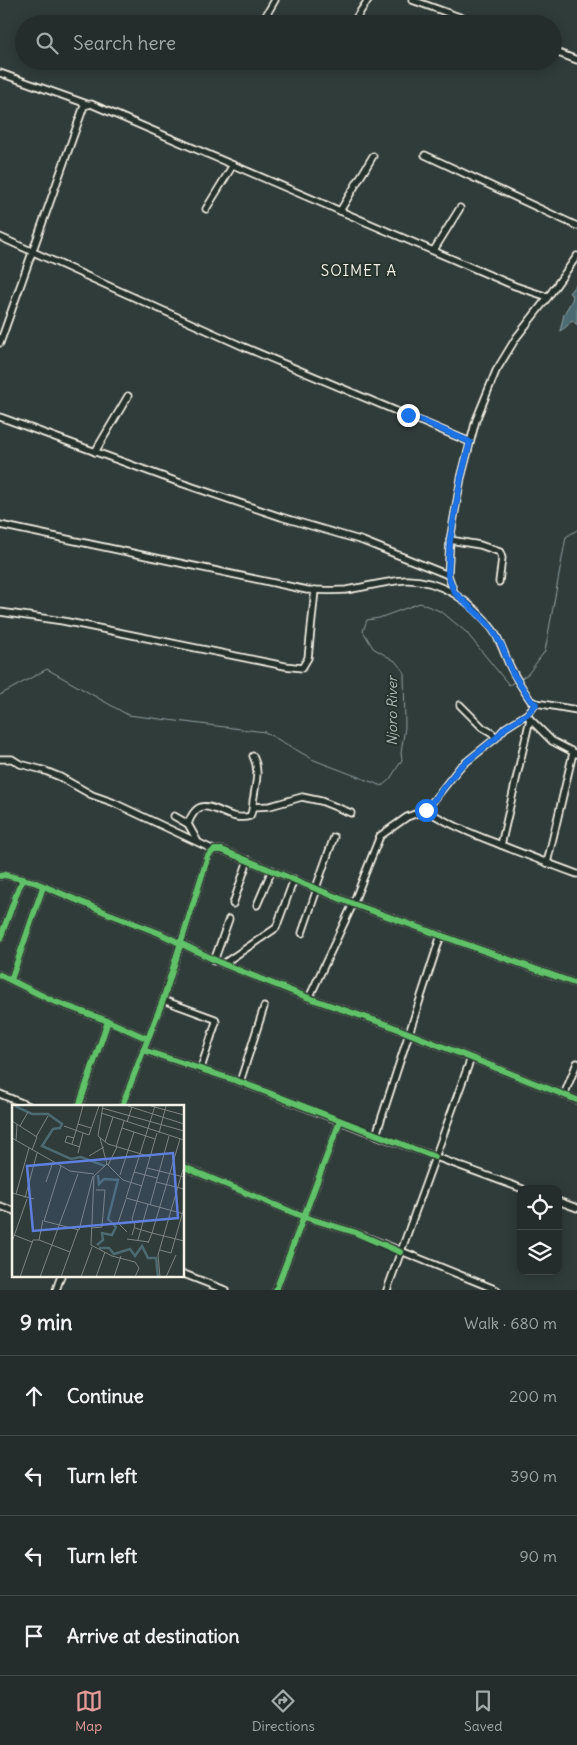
<!DOCTYPE html>
<html lang="en">
<head>
<meta charset="utf-8">
<style>
	:root { --surface:#242d2c; --page:#303938; --text:#f1f3f6; --muted:#a3a8a9; --line:#414948; --accent:#e69b98 }
	body { margin:0; font-family:Delius,sans-serif; background:var(--page); color:var(--text) }
	.controls { position:absolute; right:15px; bottom:15px; display:grid; overflow:hidden; border-radius:10px; box-shadow:0 2px 12px #0003 }
	.controls button { width:45px; height:45px; display:grid; place-items:center; padding:0; border:0; border-bottom:1px solid var(--line); background:var(--surface); color:var(--text); font:25px sans-serif }
	.stop { position:absolute; width:15px; height:15px; margin:-11px; border:4px solid #1a73e8; border-radius:50%; background:#fff }
	.stop.end { background:#1a73e8; border-color:#fff; box-shadow:0 1px 5px #0008 }
	.list { margin:0; padding:0; list-style:none }
	h2 { display:flex; justify-content:space-between; align-items:center; height:65px; margin:0; padding:0 20px; font-size:21px }
	h2 small { font-size:16px; font-weight:400; color:var(--muted) }
	.list li { display:grid; grid-template-columns:32px 1fr auto; gap:15px; align-items:center; box-sizing:border-box; height:80px; padding:0 20px; border-top:1px solid var(--line) }
	.list b { display:block; font-size:19px; white-space:nowrap }
	.list em { font-size:16px; font-style:normal; color:var(--muted) }
	.icon { flex:none; width:28px; height:28px; fill:none; stroke:currentColor; stroke-width:2; stroke-linecap:round; stroke-linejoin:round }
	.map { position:relative; flex:none; width:577px; height:1290px; overflow:hidden }
	.search { position:absolute; background:var(--surface); box-shadow:0 2px 12px #0003; left:15px; right:15px; top:15px; height:55px; display:flex; align-items:center; gap:12px; box-sizing:border-box; padding:0 18px; border-radius:28px; color:var(--muted); font-size:19px }
	.sheet { height:385px; background:var(--surface) }
	nav { display:flex; justify-content:space-around; align-items:center; box-sizing:border-box; height:70px; border-top:1px solid var(--line); background:var(--surface); font-size:14px; color:var(--muted) }
	nav a { display:grid; justify-items:center; gap:2px }
	nav .on { color:var(--accent) }
	.map>svg:first-child { display:block }
	.water { fill:#4b6a72; stroke:#8fa0a1 }
	.lines { fill:none; stroke-linecap:round; stroke-linejoin:round }
	.stream { stroke:#8fa0a1; stroke-width:1 }
	.minor-casing { stroke:#f4f1e8; stroke-width:9 }
	.minor { stroke:#26332d; stroke-width:5.5 }
	.cycleway-casing { stroke:#26332d; stroke-width:9 }
	.cycleway { stroke:#61c268; stroke-width:6 }
	.route { stroke:#1a73e8; stroke-width:6 }
	.labels { text-anchor:middle; stroke-width:4; stroke-linejoin:round; paint-order:stroke }
	.water-label { font-size:14px; font-style:italic; fill:#b0bbb9; stroke:#26332d }
	.quarter-label { font-size:15px; letter-spacing:1px; fill:#f4f1e8; stroke:#26332d }
	.inset-river { fill:none; stroke:#4b6a72; stroke-width:2.5 }
	.inset-road { fill:none; stroke:#7e8480; stroke-width:1 }
	.view { fill:#5e7fdd; fill-opacity:0.15; stroke:#5e7fdd; stroke-width:2.5 }
	.inset-edge { fill:none; stroke:#f4f1e8; stroke-width:2.5 }
</style>
</head>
<body>
<div class="map">
<svg width="577" height="1290" viewBox="0 0 577 1290">
	<rect width="100%" height="100%" fill="#303c3a"/>
	<filter id="ink" filterUnits="userSpaceOnUse"><feTurbulence type="fractalNoise" baseFrequency=".02" numOctaves="2"/><feDisplacementMap in="SourceGraphic" scale="10" xChannelSelector="R" yChannelSelector="G"/><feConvolveMatrix kernelMatrix="1 2 1 2 8 2 1 2 1" color-interpolation-filters="sRGB"/></filter>
	<g filter="url(#ink)">
		<!-- water -->
		<path class="water" d="M577,283V325L572,320L566,327L560,331L564,314L572,300L573,296L569,293Z"/>
		<g class="lines">
			<!-- stream -->
			<g class="stream">
				<path d="M520,679L528,674L545,651L566,537L577,530"/>
				<path d="M0,695L47,669L128,715L265,732L314,760L382,786L390,779L402,760L401,753L405,727L404,672L395,661L373,648L363,631L367,620L379,618L420,603L442,612L466,632L509,685L516,681"/>
			</g>
			<!-- minor casing -->
			<g class="minor-casing">
				<g id="minor">
					<path d="M412,0L479,24"/>
					<path d="M261,24L275,0"/>
					<path d="M352,24L368,0"/>
					<path d="M553,51L577,60"/>
					<path d="M0,73L87,104"/>
					<path d="M425,155L577,226"/>
					<path d="M206,209L233,165"/>
					<path d="M340,211L373,156"/>
					<path d="M0,237L244,347L470,442"/>
					<path d="M434,250L460,208"/>
					<path d="M0,343L84,106L91,104L515,286L548,297"/>
					<path d="M0,417L178,482L281,517L363,541L448,575"/>
					<path d="M95,452L128,396"/>
					<path d="M0,525L307,590C320,590 333,591 346,590C366,587 386,581 406,580C440,579 474,603 493,630C502,643 505,658 513,672C518,682 525,692 531,701L536,703L577,710"/>
					<path d="M450,540L480,545L500,552L502,558L499,582"/>
					<path d="M454,592L448,575L450,540L461,478L476,420L496,371L516,338L548,297L577,256"/>
					<path d="M0,612L63,621L285,666L302,668L308,658L315,590"/>
					<path d="M460,705L482,727L492,733L496,738"/>
					<path d="M529,718L552,741L577,754"/>
					<path d="M0,759H12L20,764L43,770L60,777L92,795L112,802L214,850"/>
					<path d="M253,807L270,806L302,797L321,801L351,813"/>
					<path d="M426,810C448,824 472,834 496,843C523,854 550,864 577,874"/>
					<path d="M174,816L188,824L198,842"/>
					<path d="M188,824C202,785 224,825 250,816C254,809 252,803 254,796C256,781 260,770 253,756"/>
					<path d="M501,845L530,719"/>
					<path d="M547,863L573,753"/>
					<path d="M0,876L5,875L34,882L107,913L159,933L223,964L309,998L388,1025L577,1100"/>
					<path d="M316,888L334,837"/>
					<path d="M233,904L248,860"/>
					<path d="M257,905L272,870"/>
					<path d="M302,933L317,889"/>
					<path d="M0,939L19,887L24,879"/>
					<path d="M214,961L229,919"/>
					<path d="M223,964L276,928L294,879"/>
					<path d="M0,975L53,1001L108,1021L148,1039"/>
					<path d="M11,980L43,887"/>
					<path d="M309,998L353,904L380,836L407,817L426,810L460,767L496,738L505,728L527,714L536,703"/>
					<path d="M163,1000L215,1019L216,1022L201,1068"/>
					<path d="M143,1050L240,1082L376,1135L523,1189"/>
					<path d="M240,1082L264,1007"/>
					<path d="M0,1094L29,1106"/>
					<path d="M564,1095L577,1063"/>
					<path d="M79,1106L108,1021"/>
					<path d="M122,1106L163,1000L208,856L214,850H222L353,904L577,984"/>
					<path d="M376,1135L441,935"/>
					<path d="M184,1167L304,1217L354,1232L497,1290"/>
					<path d="M558,1201L577,1208"/>
					<path d="M0,1206L14,1211"/>
					<path d="M184,1274L225,1290"/>
					<path d="M56,1290L61,1276"/>
					<path d="M276,1290L340,1121"/>
					<path d="M387,1290L471,1058"/>
				</g>
			</g>
			<!-- minor -->
			<use href="#minor" class="minor"/>
			<!-- cycleway casing -->
			<g class="cycleway-casing">
				<g id="cycleway">
					<path d="M0,876L5,875L34,882L107,913L159,933L223,964L309,998L388,1025L577,1100"/>
					<path d="M0,939L19,887L24,879"/>
					<path d="M0,975L53,1001L108,1021L148,1039"/>
					<path d="M11,980L43,887"/>
					<path d="M143,1050L240,1082L435,1157"/>
					<path d="M79,1106L108,1021"/>
					<path d="M122,1106L163,1000L208,856L214,850H222L353,904L577,984"/>
					<path d="M184,1167L304,1217L354,1232L400,1252"/>
					<path d="M276,1290L340,1121"/>
				</g>
			</g>
			<!-- cycleway -->
			<use href="#cycleway" class="cycleway"/>
		</g>
	</g>
	<g class="lines" filter="url(#ink)">
		<!-- route -->
		<path class="route" d="M408,415L470,442L461,478L450,540L448,575L454,592L480,616L492,629L502,646L512,672L531,701L536,704L527,714L505,728L496,738L460,767L426,810"/>
	</g>
	<g class="labels">
		<!-- water labels -->
		<g class="water-label">
			<text transform="translate(392 711) rotate(-90)" y="5">Njoro River</text>
		</g>
		<!-- quarter labels -->
		<g class="quarter-label">
			<text x="359" y="276">SOIMET A</text>
		</g>
	</g>
	<!-- overview -->
	<g transform="translate(12 1105)">
		<rect width="172" height="172" fill="#303c3a"/>
		<path class="inset-river" d="M3,1L20,9H36L50,19L48,23L41,24L30,41L59,54L69,52L93,61M85,140L91,135L90,128L100,130L104,122L96,114L106,75L92,74L87,79L86,70M87,143H97L102,149L118,144L123,151L130,141L136,153H144L146,172"/>
		<path class="inset-road" d="M91,1L86,31L96,39L139,52M116,1L172,19M139,1L172,10M143,1L114,93L172,109M90,3L172,26M89,8L172,35M0,16L25,32L20,45M115,17L120,2M66,19L71,1M8,21L16,7M52,21L77,30L87,1M110,23L143,34M147,28L154,1M24,32L36,11M0,33L58,66L82,69M62,33L55,31L53,37L68,42M88,33L95,59L82,71L79,140L100,151L123,157L127,163L123,172M168,34L140,128L172,136M4,36L5,19M93,37L101,12M60,39L66,19L79,23M104,42L112,16M66,48L71,28M77,51L92,42M95,59L111,75L130,81M96,60L105,42M49,61L32,116L67,125L81,71M135,63L172,72M122,67L145,73M108,70L122,27M34,77L41,57M144,77L172,84M0,88L22,94M4,89L17,43M13,93L25,48M114,94L106,118L115,127M138,100L157,31M31,115L27,135L58,147M80,123L90,122L93,85H84M123,123L140,128L136,138M2,130L20,137M120,130L123,120L120,114L145,28M115,134L137,137M126,135L136,99M0,137L15,94M148,145L159,148L172,103M8,172L21,135H27M28,172L66,69M49,172L66,125M69,172L80,142M84,172L93,147M102,172L109,151M148,172L146,150L172,61M154,172L164,150"/>
		<path class="view" d="M161,48L166,113L21,126L15,61Z"/>
		<rect width="172" height="172" class="inset-edge"/>
	</g>
</svg>
<div class="controls">
<button><svg class="icon" aria-label="locate" viewBox="0 0 24 24"><circle cx="12" cy="12" r="6"/><path d="M12 2v4M12 18v4M2 12h4M18 12h4"/></svg></button>
<button><svg class="icon" aria-label="layers" viewBox="0 0 24 24"><path d="M12 4l9 5-9 5-9-5zM3 14l9 5 9-5"/></svg></button>
</div>
<div class="stop" style="left:426px;top:810px"></div>
<div class="stop end" style="left:408px;top:415px"></div>
<div class="search"><svg class="icon" aria-label="search" viewBox="0 0 24 24"><circle cx="10" cy="10" r="6"/><path d="M15 15l6 6"/></svg>Search here</div>
</div>
<section class="sheet">
<h2>9 min<small>Walk · 680 m</small></h2>
<ul class="list">
<li><svg class="icon" aria-label="ahead" viewBox="0 0 24 24"><path d="M12 20V5M6 11l6-6 6 6"/></svg><div><b>Continue</b></div><em>200 m</em></li>
<li><svg class="icon" aria-label="left" viewBox="0 0 24 24"><path d="M17 20v-9H6M10 6l-5 5 5 5"/></svg><div><b>Turn left</b></div><em>390 m</em></li>
<li><svg class="icon" aria-label="left" viewBox="0 0 24 24"><path d="M17 20v-9H6M10 6l-5 5 5 5"/></svg><div><b>Turn left</b></div><em>90 m</em></li>
<li><svg class="icon" aria-label="arrive" viewBox="0 0 24 24"><path d="M6 21V4h12l-3 4 3 4H6"/></svg><div><b>Arrive at destination</b></div></li>
</ul>
</section>
<nav>
<a class="on"><svg class="icon" aria-label="map" viewBox="0 0 24 24"><path d="M3 6l6-2 6 2 6-2v14l-6 2-6-2-6 2zM9 4v14M15 6v14"/></svg>Map</a>
<a><svg class="icon" aria-label="directions" viewBox="0 0 24 24"><path d="M12 3l9 9-9 9-9-9zM9 14v-3h6M13 9l2 2-2 2"/></svg>Directions</a>
<a><svg class="icon" aria-label="saved" viewBox="0 0 24 24"><path d="M7 4h10v16l-5-4-5 4z"/></svg>Saved</a>
</nav>
</body>
</html>
